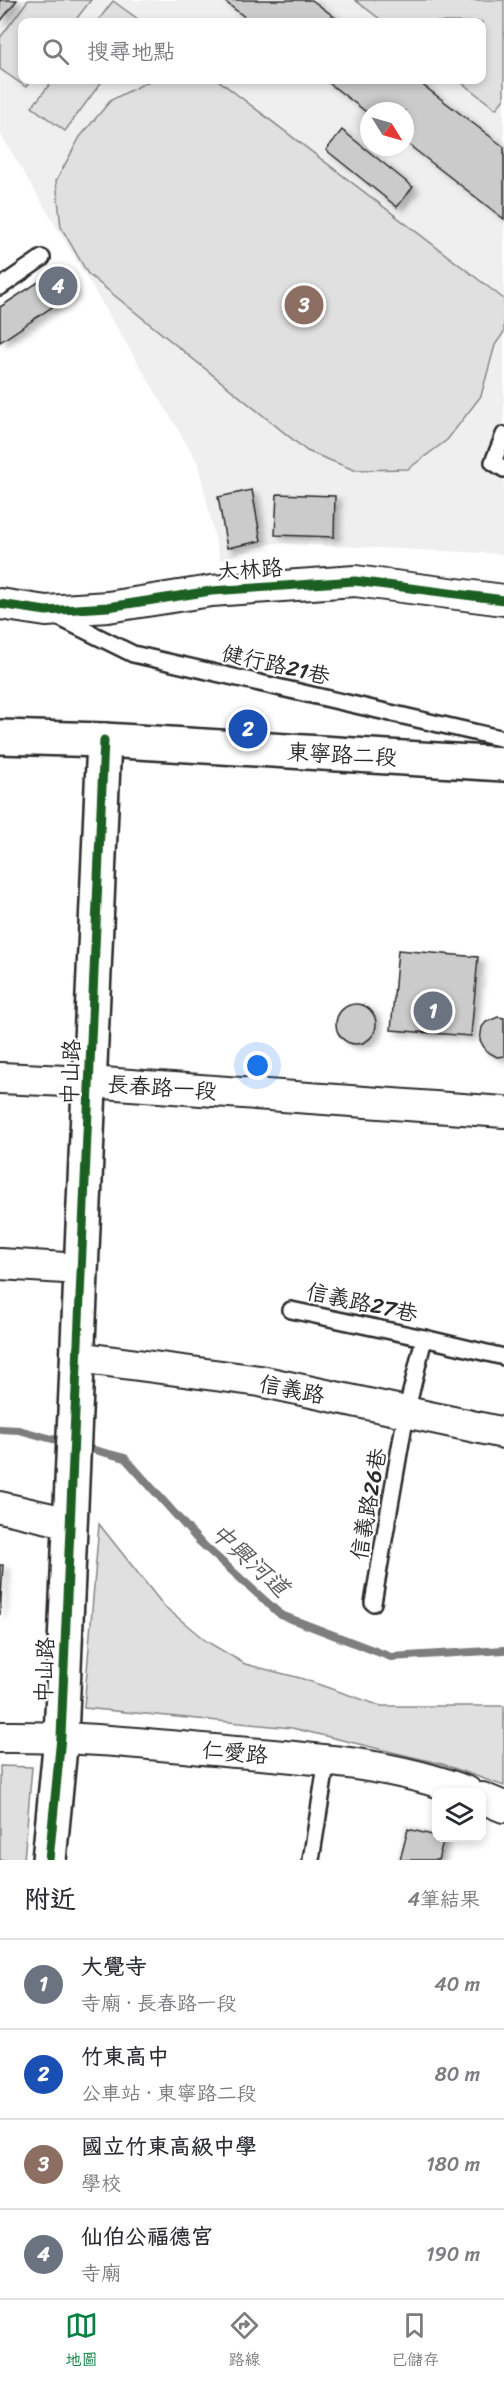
<!DOCTYPE html>
<html lang="zh-TW">
<head>
<meta charset="utf-8">
<style>
	:root { --surface:#fff; --page:#f7f7f7; --text:#2b2b33; --muted:#7c7c81; --line:#e1e1e2; --accent:#0b8043 }
	body { margin:0; font-family:Sriracha,"LXGW WenKai TC",sans-serif; background:var(--page); color:var(--text) }
	.controls { position:absolute; right:18px; bottom:18px; display:grid; overflow:hidden; border-radius:12px; box-shadow:0 3px 9px #0003 }
	.controls button { width:54px; height:54px; display:grid; place-items:center; padding:0; border:0; border-bottom:2px solid var(--line); background:var(--surface); color:var(--text); font:30px sans-serif }
	.compass { position:absolute; left:360px; top:102px; width:54px; height:54px; border-radius:50%; background:var(--surface); box-shadow:0 3px 9px #0003; rotate:127deg }
	.you { position:absolute; left:258px; top:1066px; width:21px; height:21px; margin:-15px; border:4px solid #fff; border-radius:50%; background:#1a73e8; box-shadow:0 0 0 9px #1a73e833 }
	.badge { display:grid; place-items:center; width:39px; height:39px; border-radius:50%; background:var(--accent); color:#fff; font-size:20px; font-weight:700 }
	.pin { position:absolute; translate:-50% -50%; border:3px solid #fff; box-shadow:0 2px 6px #0006 }
	.list { margin:0; padding:0; list-style:none }
	h2 { display:flex; justify-content:space-between; align-items:center; height:78px; margin:0; padding:0 24px; font-size:26px }
	h2 small { font-size:20px; font-weight:400; color:var(--muted) }
	.list li { display:grid; grid-template-columns:39px 1fr auto; gap:18px; align-items:center; box-sizing:border-box; height:90px; padding:0 24px; border-top:2px solid var(--line) }
	.list b { display:block; font-size:22px; white-space:nowrap }
	.list p { margin:0; font-size:20px; white-space:nowrap; color:var(--muted) }
	.list em { font-size:20px; font-style:normal; color:var(--muted) }
	.icon { flex:none; width:33px; height:33px; fill:none; stroke:currentColor; stroke-width:2; stroke-linecap:round; stroke-linejoin:round }
	.map { position:relative; flex:none; width:504px; height:1860px; overflow:hidden }
	.search { position:absolute; background:var(--surface); box-shadow:0 3px 9px #0003; left:18px; right:18px; top:18px; height:66px; display:flex; align-items:center; gap:15px; box-sizing:border-box; padding:0 21px; border-radius:12px; color:var(--muted); font-size:22px }
	.sheet { height:438px; background:var(--surface) }
	nav { display:flex; justify-content:space-around; align-items:center; box-sizing:border-box; height:84px; border-top:2px solid var(--line); background:var(--surface); font-size:16px; color:var(--muted) }
	nav a { display:grid; justify-items:center; gap:3px }
	nav .on { color:var(--accent) }
	.map>svg:first-child { display:block }
	.built { fill:#efefef; fill-rule:evenodd }
	.green { fill:#e0e0e0; stroke:#868686; stroke-width:1.5 }
	.lines { fill:none; stroke-linecap:round; stroke-linejoin:round }
	.stream { stroke:#7e7e7e; stroke-width:8 }
	.building { fill:#cbcbcb; stroke:#2b2b2b; stroke-width:1.5; filter:url(#shadow) }
	.lane-casing { stroke:#2b2b2b; stroke-width:20 }
	.street-casing { stroke:#2b2b2b; stroke-width:34 }
	.secondary-casing { stroke:#2b2b2b; stroke-width:38 }
	.lane { stroke:#fff; stroke-width:15 }
	.street { stroke:#fff; stroke-width:30 }
	.secondary { stroke:#fff; stroke-width:33 }
	.cycleway-casing { stroke:#fff; stroke-width:13 }
	.cycleway { stroke:#1b5e20; stroke-width:9 }
	.labels { text-anchor:middle; stroke-width:4.5; stroke-linejoin:round; paint-order:stroke }
	.street-label { font-size:22px; fill:#2b2b2b; stroke:#fff }
	.water-label { font-size:24px; font-style:italic; fill:#5c5c5c; stroke:#fff }
</style>
</head>
<body>
<div class="map">
<svg width="504" height="1860" viewBox="0 0 504 1860">
	<defs>
		<filter id="shadow"><feDropShadow dx="6" dy="4" stdDeviation="3" flood-color="#0004"/></filter>
	</defs>
	<rect width="100%" height="100%" fill="#fff"/>
	<filter id="ink" filterUnits="userSpaceOnUse"><feTurbulence type="fractalNoise" baseFrequency=".0167" numOctaves="2"/><feDisplacementMap in="SourceGraphic" scale="12" xChannelSelector="R" yChannelSelector="G"/><feConvolveMatrix kernelMatrix="1 2 1 2 8 2 1 2 1" color-interpolation-filters="sRGB"/></filter>
	<g filter="url(#ink)">
		<!-- built -->
		<g class="built">
			<path d="M0,0H504V554L273,543L220,560L198,463L0,133ZM22,22H482V80H22ZM369,111H405V147H369Z"/>
			<path d="M405,1824L436,1833V1838H449L443,1860H396Z"/>
		</g>
		<!-- green -->
		<g class="green">
			<path d="M28,0H91L74,22H22V80H31L26,87L0,69V38Z"/>
			<path d="M355,0H504V99L496,109L458,80H482V22H384Z"/>
			<path d="M113,1L142,22H97Z"/>
			<path d="M53,80H103L65,131L32,107Z"/>
			<path d="M151,80H218L504,299V332L495,345L481,396L447,440L408,469L354,470L307,451L88,274L61,227L56,181L80,137L111,100Z"/>
			<path d="M99,1524L164,1606L206,1641L245,1664L300,1678L381,1706H504V1786L442,1764L292,1728L84,1708Z"/>
			<path d="M0,1766L32,1767L24,1860H0Z"/>
		</g>
		<g class="lines">
			<!-- stream -->
			<g class="stream">
				<path d="M0,1429L19,1430L67,1443"/>
				<path d="M79,1446L125,1458L199,1541L281,1615L391,1657L504,1650"/>
			</g>
		</g>
		<!-- building -->
		<g class="building">
			<path d="M0,0H17L0,22Z"/>
			<path d="M223,0H312L341,22H251Z"/>
			<path d="M325,80H416L504,147V219L405,142V111H369V114Z"/>
			<path d="M342,130L413,187L397,207L326,150Z"/>
			<path d="M60,269L74,292L58,303L43,279Z"/>
			<path d="M43,279L58,303L0,342V307Z"/>
			<path d="M252,490L261,541L227,548L218,497Z"/>
			<path d="M277,494L335,496L334,537L275,535Z"/>
			<path d="M398,950L478,957L471,1036L391,1030Z"/>
			<circle cx="356" cy="1024" r="20"/>
			<path d="M498,1017L504,1018V1056L497,1057L486,1051L480,1040L482,1027L486,1022Z"/>
			<path d="M0,1565H3L0,1615Z"/>
			<path d="M408,1829L444,1838L438,1860H400Z"/>
		</g>
		<g class="lines">
			<!-- lane casing -->
			<g class="lane-casing">
				<g id="lane">
					<path d="M0,287L42,258"/>
					<path d="M504,435L493,462L504,469"/>
					<path d="M54,615L133,654L504,739"/>
					<path d="M291,1310L424,1338L504,1357"/>
					<path d="M373,1603L406,1413L424,1338"/>
					<path d="M311,1860L327,1760"/>
				</g>
			</g>
			<!-- street casing -->
			<g class="street-casing">
				<g id="street">
					<path d="M0,604L46,611L108,607L211,591L355,581L504,600"/>
					<path d="M0,1078L89,1082L504,1112"/>
					<path d="M0,1264L81,1269"/>
					<path d="M77,1357L260,1381L504,1433"/>
					<path d="M0,1507L70,1523"/>
					<path d="M0,1737C75,1736 149,1744 224,1751C305,1758 391,1762 467,1792"/>
					<path d="M482,1798L504,1807"/>
				</g>
			</g>
			<!-- secondary casing -->
			<g class="secondary-casing">
				<g id="secondary">
					<path d="M0,737L104,740L504,764"/>
					<path d="M49,1860L61,1737L104,740"/>
				</g>
			</g>
			<!-- lane -->
			<use href="#lane" class="lane"/>
			<!-- street -->
			<use href="#street" class="street"/>
			<!-- secondary -->
			<use href="#secondary" class="secondary"/>
			<!-- cycleway casing -->
			<g class="cycleway-casing">
				<g id="cycleway">
					<path d="M0,604L46,611L108,607L211,591L355,581L504,600"/>
					<path d="M49,1860L61,1737L104,740"/>
				</g>
			</g>
			<!-- cycleway -->
			<use href="#cycleway" class="cycleway"/>
		</g>
	</g>
	<g class="labels">
		<!-- street labels -->
		<g class="street-label">
			<text transform="translate(250 569) rotate(-4)" y="8">大林路</text>
			<text transform="translate(276 664) rotate(13)" y="8">健行路21巷</text>
			<text transform="translate(342 754) rotate(3)" y="8">東寧路二段</text>
			<text transform="translate(70 1072) rotate(-88)" y="8">中山路</text>
			<text transform="translate(162 1087) rotate(4)" y="8">長春路一段</text>
			<text transform="translate(362 1302) rotate(12)" y="8">信義路27巷</text>
			<text transform="translate(292 1389) rotate(11)" y="8">信義路</text>
			<text transform="translate(368 1504) rotate(-80)" y="8">信義路26巷</text>
			<text transform="translate(44 1670) rotate(-88)" y="8">中山路</text>
			<text transform="translate(235 1752) rotate(5)" y="8">仁愛路</text>
		</g>
		<!-- water labels -->
		<g class="water-label">
			<text transform="translate(250 1560) rotate(42)" y="8">中興河道</text>
		</g>
	</g>
</svg>
<div class="controls">
<button><svg class="icon" aria-label="layers" viewBox="0 0 24 24"><path d="M12 4l9 5-9 5-9-5zM3 14l9 5 9-5"/></svg></button>
</div>
<svg class="compass" viewBox="-18 -18 36 36"><path d="M0-13l5 13h-10z" fill="#e53935"/><path d="M0 13l5-13h-10z" fill="#7c7c81"/></svg>
<div class="you"></div>
<div class="pin badge" style="left:433px;top:1011px;background:#6b7280">1</div>
<div class="pin badge" style="left:248px;top:729px;background:#1a4fb4">2</div>
<div class="pin badge" style="left:304px;top:305px;background:#8d6e63">3</div>
<div class="pin badge" style="left:58px;top:286px;background:#6b7280">4</div>
<div class="search"><svg class="icon" aria-label="search" viewBox="0 0 24 24"><circle cx="10" cy="10" r="6"/><path d="M15 15l6 6"/></svg>搜尋地點</div>
</div>
<section class="sheet">
<h2>附近<small>4筆結果</small></h2>
<ul class="list">
<li><span class="badge" style="background:#6b7280">1</span><div><b>大覺寺</b><p>寺廟 · 長春路一段</p></div><em>40 m</em></li>
<li><span class="badge" style="background:#1a4fb4">2</span><div><b>竹東高中</b><p>公車站 · 東寧路二段</p></div><em>80 m</em></li>
<li><span class="badge" style="background:#8d6e63">3</span><div><b>國立竹東高級中學</b><p>學校</p></div><em>180 m</em></li>
<li><span class="badge" style="background:#6b7280">4</span><div><b>仙伯公福德宮</b><p>寺廟</p></div><em>190 m</em></li>
</ul>
</section>
<nav>
<a class="on"><svg class="icon" aria-label="map" viewBox="0 0 24 24"><path d="M3 6l6-2 6 2 6-2v14l-6 2-6-2-6 2zM9 4v14M15 6v14"/></svg>地圖</a>
<a><svg class="icon" aria-label="directions" viewBox="0 0 24 24"><path d="M12 3l9 9-9 9-9-9zM9 14v-3h6M13 9l2 2-2 2"/></svg>路線</a>
<a><svg class="icon" aria-label="saved" viewBox="0 0 24 24"><path d="M7 4h10v16l-5-4-5 4z"/></svg>已儲存</a>
</nav>
</body>
</html>
